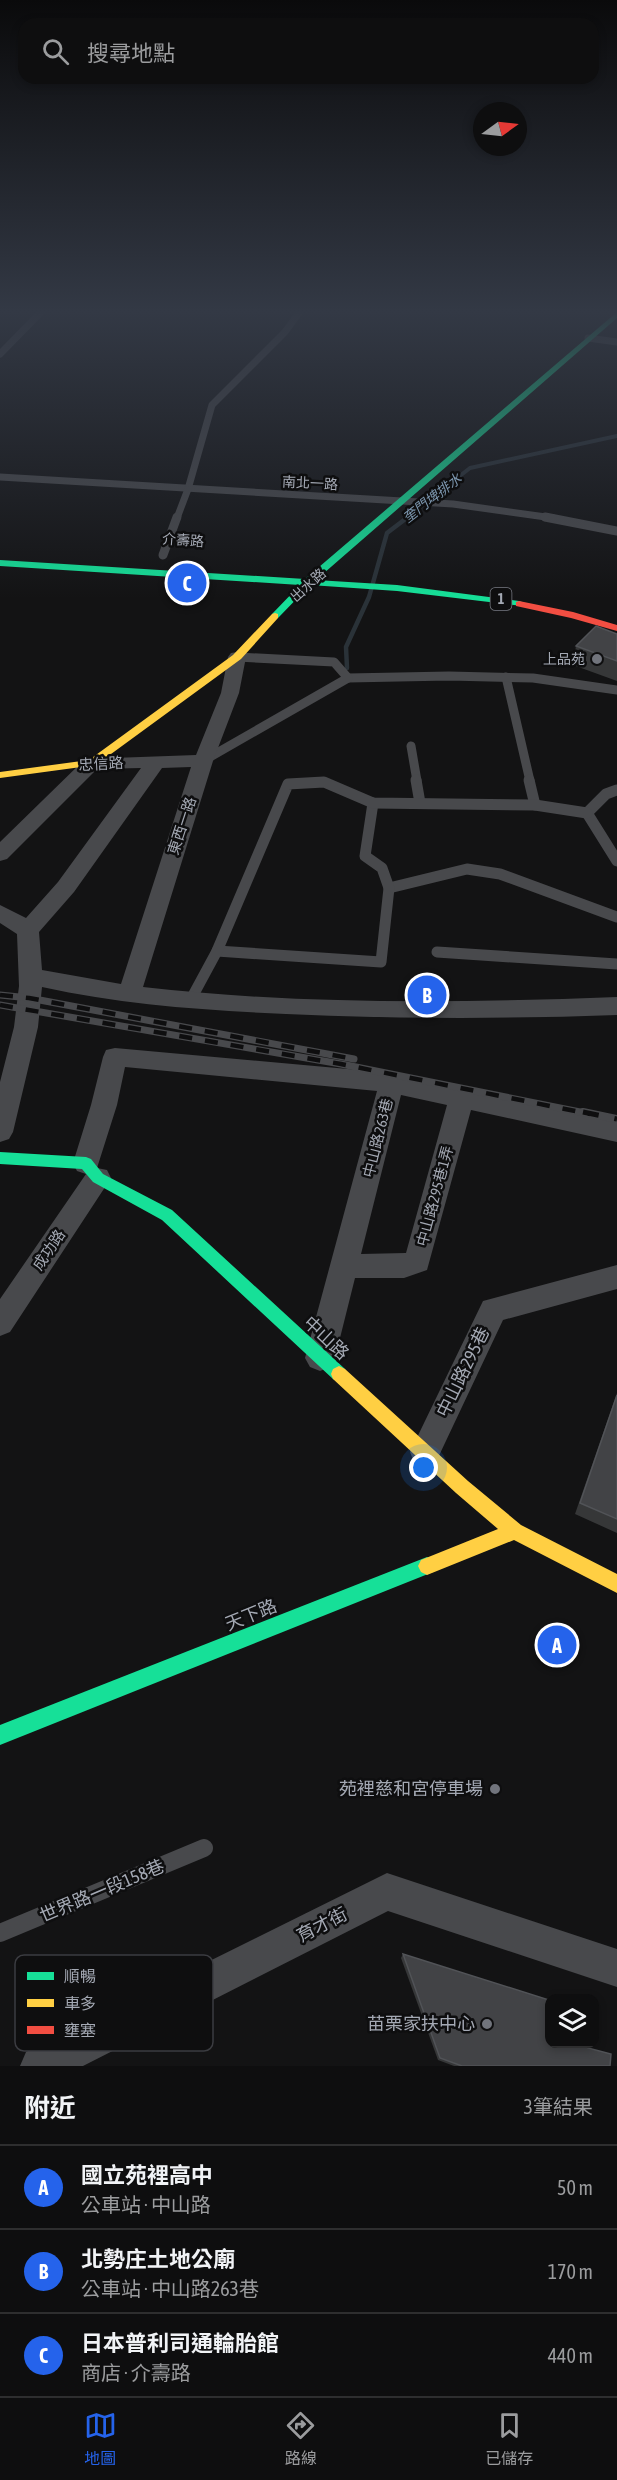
<!DOCTYPE html>
<html lang="zh-TW">
<head>
<meta charset="utf-8">
<style>
	:root { --surface:#0e0e0f; --page:#171718; --text:#f1f3f6; --muted:#9b9c9e; --line:#2e2e2f; --accent:#2563eb }
	body { margin:0; font-family:"Asap Condensed","Noto Sans TC",sans-serif; background:var(--page); color:var(--text) }
	.controls { position:absolute; right:18px; bottom:18px; display:grid; overflow:hidden; border-radius:12px; box-shadow:0 3px 9px #0003 }
	.controls button { width:54px; height:54px; display:grid; place-items:center; padding:0; border:0; border-bottom:2px solid var(--line); background:var(--surface); color:var(--text); font:30px sans-serif }
	.compass { position:absolute; left:473px; top:102px; width:54px; height:54px; border-radius:50%; background:var(--surface); box-shadow:0 3px 9px #0003; rotate:75deg }
	.you { position:absolute; left:424px; top:1468px; width:21px; height:21px; margin:-15px; border:4px solid #fff; border-radius:50%; background:#1a73e8; box-shadow:0 0 0 9px #1a73e833 }
	.badge { display:grid; place-items:center; width:39px; height:39px; border-radius:50%; background:var(--accent); color:#fff; font-size:20px; font-weight:700 }
	.pin { position:absolute; translate:-50% -50%; border:3px solid #fff; box-shadow:0 2px 6px #0006 }
	.list { margin:0; padding:0; list-style:none }
	h2 { display:flex; justify-content:space-between; align-items:center; height:78px; margin:0; padding:0 24px; font-size:26px }
	h2 small { font-size:20px; font-weight:400; color:var(--muted) }
	.list li { display:grid; grid-template-columns:39px 1fr auto; gap:18px; align-items:center; box-sizing:border-box; height:84px; padding:0 24px; border-top:2px solid var(--line) }
	.list b { display:block; font-size:22px; white-space:nowrap }
	.list p { margin:0; font-size:20px; white-space:nowrap; color:var(--muted) }
	.list em { font-size:20px; font-style:normal; color:var(--muted) }
	.icon { flex:none; width:33px; height:33px; fill:none; stroke:currentColor; stroke-width:2; stroke-linecap:round; stroke-linejoin:round }
	.map { position:relative; flex:none; width:617px; height:2066px; overflow:hidden }
	.search { position:absolute; background:var(--surface); box-shadow:0 3px 9px #0003; left:18px; right:18px; top:18px; height:66px; display:flex; align-items:center; gap:15px; box-sizing:border-box; padding:0 21px; border-radius:18px; color:var(--muted); font-size:22px }
	.sheet { height:330px; background:var(--surface) }
	nav { display:flex; justify-content:space-around; align-items:center; box-sizing:border-box; height:84px; border-top:2px solid var(--line); background:var(--surface); font-size:16px; color:var(--muted) }
	nav a { display:grid; justify-items:center; gap:3px }
	nav .on { color:var(--accent) }
	.map>svg:first-child { display:block }
	.lines { fill:none; stroke-linecap:round; stroke-linejoin:round }
	.stream-far1 { stroke:#2a3238; stroke-width:4 }
	.stream { stroke:#2a3238; stroke-width:4.5 }
	.lane-far3 { stroke:#48494c; stroke-width:7 }
	.lane-far2 { stroke:#48494c; stroke-width:9 }
	.lane-far1 { stroke:#48494c; stroke-width:11 }
	.lane { stroke:#48494c; stroke-width:18 }
	.street { fill:#48494c; fill-rule:evenodd }
	.fast { fill:#16e098; fill-rule:evenodd }
	.slow { fill:#ffcf43; fill-rule:evenodd }
	.jam { fill:#f24e42; fill-rule:evenodd }
	.rail-far1-casing { stroke:#48494c; stroke-width:7 }
	.rail-casing { stroke:#48494c; stroke-width:8 }
	.rail-far1 { stroke:#0e0e0f; stroke-width:4.5; stroke-dasharray:13; stroke-linecap:butt }
	.rail { stroke:#0e0e0f; stroke-width:5; stroke-dasharray:16; stroke-linecap:butt }
	.wall { fill:#363738 }
	.building { fill:#424346; stroke:#515357; stroke-width:1.5 }
	.poi-dot { fill:#71747c; stroke:#0e0e0f; stroke-width:2 }
	.labels { text-anchor:middle; stroke-width:5; stroke-linejoin:round; paint-order:stroke }
	.far-street-label { font-size:14px; fill:#a4a9b4; stroke:#0e0e0f }
	.far-water-label { font-size:14px; font-style:italic; fill:#7c96ae; stroke:#0e0e0f }
	.shield { fill:#0e0e0f; stroke:#777a82; stroke-width:1.5 }
	.shield-label { font-size:14px; font-weight:bold; fill:#a4a9b4 }
	.far-poi-label { font-size:14px; fill:#a4a9b4; stroke:#0e0e0f; text-anchor:end }
	.street-label { font-size:15px; fill:#a4a9b4; stroke:#0e0e0f }
	.near-street-label { font-size:18px; fill:#a4a9b4; stroke:#0e0e0f }
	.near-poi-label { font-size:18px; fill:#a4a9b4; stroke:#0e0e0f; text-anchor:end }
	.key { fill:#0e0e0f; stroke:#3b3c41; stroke-width:1.5 }
	.key-label { font-size:16px; fill:#a4a9b4 }
</style>
</head>
<body>
<div class="map">
<svg width="617" height="2066" viewBox="0 0 617 2066">
	<rect width="100%" height="100%" fill="#131314"/>
	<g class="lines">
		<!-- stream-far1 -->
		<path class="stream-far1" d="M406,518L470,468L617,436"/>
		<!-- stream -->
		<path class="stream" d="M347,668L346,647L369,597L387,533L408,517"/>
		<!-- lane-far3 -->
		<g class="lane-far3">
			<path d="M588,338L617,342"/>
			<path d="M0,354L43,310"/>
			<path d="M0,477L453,504L553,518"/>
			<path d="M177,518L188,489L212,405L285,332L301,310"/>
		</g>
		<!-- lane-far2 -->
		<g class="lane-far2">
			<path d="M545,517L617,531"/>
			<path d="M163,555L177,517"/>
			<path d="M506,677L530,781"/>
			<path d="M348,678L449,676L533,678L617,690"/>
			<path d="M411,746L417,781"/>
			<path d="M203,761L348,678L334,662L237,657"/>
		</g>
		<!-- lane-far1 -->
		<g class="lane-far1">
			<path d="M416,780L420,803"/>
			<path d="M529,780L535,805"/>
			<path d="M617,790L606,794L587,813L617,861"/>
			<path d="M389,888L467,869L500,874L617,917"/>
			<path d="M217,951L381,962L389,888L382,868L365,856L373,803"/>
			<path d="M437,952L617,964"/>
			<path d="M190,1001L217,951L288,784L324,782L373,803L535,805L587,813"/>
		</g>
		<!-- lane -->
		<path class="lane" d="M0,1933L204,1848"/>
		<!-- street -->
		<g class="street">
			<path d="M237,652L243,653L246,657L239,693L213,761L143,987C300,1005 460,1003 617,997V1015C506,1019 396,1019 286,1014C203,1010 123,1005 42,987L38,1027L13,1132L9,1139L0,1142V1082L14,1027L19,986L17,934L0,923V905L26,918L58,882L141,768L97,769L7,859L0,861V842L85,759L196,755L221,693L228,657L231,653ZM191,767L121,984L42,970L39,932L74,892L162,768Z"/>
			<path d="M115,1048L392,1073L617,1122V1142L471,1110L427,1270L404,1278H355L335,1358L330,1367L320,1371L310,1367L305,1358L377,1091L125,1067L117,1105L97,1168L107,1170L111,1178L10,1332L0,1336V1299L86,1174L77,1171L73,1163L91,1105L103,1057L106,1050ZM401,1095L447,1105L406,1253L361,1254Z"/>
			<path d="M617,1265V1289L503,1320L436,1462L425,1467L414,1462L410,1452L483,1301Z"/>
			<path d="M387,1873L617,1949V1987L388,1911L83,2066H20L26,2052Z"/>
		</g>
		<!-- fast -->
		<g class="fast">
			<path d="M617,312V318L316,580L397,585L519,601L522,602V606L397,591L310,585L278,618H272V614L300,585L0,566V560L305,579Z"/>
			<path d="M0,1152L86,1157L91,1159L103,1174L172,1210L345,1369L347,1374L345,1379L339,1382L333,1379L162,1220L93,1182L82,1169L0,1164Z"/>
			<path d="M427,1557L433,1560L436,1566L433,1572L0,1745V1725Z"/>
		</g>
		<!-- slow -->
		<g class="slow">
			<path d="M275,613L278,614V618L241,659L96,765L0,778V772L89,760L233,655L272,614Z"/>
			<path d="M339,1366L345,1369L468,1481L521,1525L617,1574V1593L514,1540L427,1575L421,1572L418,1566L421,1560L498,1529L456,1493L333,1379L331,1374L333,1369Z"/>
		</g>
		<!-- jam -->
		<path class="jam" d="M519,601L573,612L617,625V631L571,618L516,606V602Z"/>
		<!-- rail-far1 casing -->
		<g class="rail-far1-casing">
			<g id="rail-far1">
				<path d="M0,995L29,998L354,1059"/>
				<path d="M0,1005L341,1064L590,1114"/>
			</g>
		</g>
		<!-- rail casing -->
		<g class="rail-casing">
			<path id="rail" d="M583,1112L617,1119"/>
		</g>
		<!-- rail-far1 -->
		<use href="#rail-far1" class="rail-far1"/>
		<!-- rail -->
		<use href="#rail" class="rail"/>
	</g>
	<!-- wall -->
	<g class="wall">
		<path d="M617,634V681L573,665L576,646Z"/>
		<path d="M617,1393V1533L575,1514Z"/>
		<path d="M403,1954L588,2048L610,2066H454L438,2060L401,1958Z"/>
	</g>
	<!-- building -->
	<g class="building">
		<path d="M596,626L617,634V661L576,646Z"/>
		<path d="M617,1395V1519L580,1503Z"/>
		<path d="M403,1954L549,2000V2043H588V2048L611,2054L610,2066H462L440,2058Z"/>
	</g>
	<!-- sky -->
	<linearGradient id="sky" x2="0" y2="1"><stop stop-color="#0a0a0b"/><stop offset="0.52" stop-color="#333945"/><stop offset="1" stop-color="#333945" stop-opacity="0"/></linearGradient>
	<rect width="617" height="599" fill="url(#sky)"/>
	<!-- markers -->
	<g class="poi-dot">
		<circle cx="597" cy="659" r="6"/>
		<circle cx="495" cy="1789" r="6"/>
		<circle cx="487" cy="2024" r="6"/>
	</g>
	<g class="labels">
		<!-- far-street labels -->
		<g class="far-street-label">
			<text transform="translate(310 483) rotate(3)" y="5">南北一路</text>
			<text transform="translate(183 540) rotate(4)" y="5">介壽路</text>
			<text transform="translate(308 585) rotate(-42)" y="5">出水路</text>
		</g>
		<!-- far-water labels -->
		<g class="far-water-label">
			<text transform="translate(432 498) rotate(-38)" y="5">奎門埤排水</text>
		</g>
		<!-- shield labels -->
		<rect class="shield" x="490.5" y="588" width="21" height="22" rx="4.5"/>
		<g class="shield-label">
			<text x="501" y="604">1</text>
		</g>
		<!-- far-poi labels -->
		<g class="far-poi-label">
			<text x="585" y="664">上品苑</text>
		</g>
		<!-- street labels -->
		<g class="street-label">
			<text transform="translate(101 764) rotate(-3)" y="5">忠信路</text>
			<text transform="translate(182 826) rotate(-72)" y="5">東西一路</text>
			<text transform="translate(378 1138) rotate(-76)" y="5">中山路263巷</text>
			<text transform="translate(435 1196) rotate(-75)" y="5">中山路295巷1弄</text>
			<text transform="translate(49 1250) rotate(-56)" y="5">成功路</text>
		</g>
		<!-- near-street labels -->
		<g class="near-street-label">
			<text transform="translate(326 1338) rotate(43)" y="6">中山路</text>
			<text transform="translate(463 1372) rotate(-64)" y="6">中山路295巷</text>
			<text transform="translate(251 1615) rotate(-22)" y="6">天下路</text>
			<text transform="translate(102 1891) rotate(-23)" y="6">世界路一段158巷</text>
			<text transform="translate(322 1925) rotate(-27)" y="6">育才街</text>
		</g>
		<!-- near-poi labels -->
		<g class="near-poi-label">
			<text x="483" y="1795">苑裡慈和宮停車場</text>
			<text x="475" y="2030">苗栗家扶中心</text>
		</g>
	</g>
	<!-- legend -->
	<rect x="15" y="1955" width="198" height="96" rx="9" class="key"/>
	<rect x="27" y="1972" width="27" height="8" fill="#16e098"/>
	<rect x="27" y="1999" width="27" height="8" fill="#ffcf43"/>
	<rect x="27" y="2026" width="27" height="8" fill="#f24e42"/>
	<g class="key-label">
		<text x="64" y="1982">順暢</text>
		<text x="64" y="2009">車多</text>
		<text x="64" y="2036">壅塞</text>
	</g>
</svg>
<div class="controls">
<button><svg class="icon" aria-label="layers" viewBox="0 0 24 24"><path d="M12 4l9 5-9 5-9-5zM3 14l9 5 9-5"/></svg></button>
</div>
<svg class="compass" viewBox="-18 -18 36 36"><path d="M0-13l5 13h-10z" fill="#e53935"/><path d="M0 13l5-13h-10z" fill="#9b9c9e"/></svg>
<div class="you"></div>
<div class="pin badge" style="left:557px;top:1645px">A</div>
<div class="pin badge" style="left:427px;top:995px">B</div>
<div class="pin badge" style="left:187px;top:583px">C</div>
<div class="search"><svg class="icon" aria-label="search" viewBox="0 0 24 24"><circle cx="10" cy="10" r="6"/><path d="M15 15l6 6"/></svg>搜尋地點</div>
</div>
<section class="sheet">
<h2>附近<small>3筆結果</small></h2>
<ul class="list">
<li><span class="badge">A</span><div><b>國立苑裡高中</b><p>公車站 · 中山路</p></div><em>50 m</em></li>
<li><span class="badge">B</span><div><b>北勢庄土地公廟</b><p>公車站 · 中山路263巷</p></div><em>170 m</em></li>
<li><span class="badge">C</span><div><b>日本普利司通輪胎館</b><p>商店 · 介壽路</p></div><em>440 m</em></li>
</ul>
</section>
<nav>
<a class="on"><svg class="icon" aria-label="map" viewBox="0 0 24 24"><path d="M3 6l6-2 6 2 6-2v14l-6 2-6-2-6 2zM9 4v14M15 6v14"/></svg>地圖</a>
<a><svg class="icon" aria-label="directions" viewBox="0 0 24 24"><path d="M12 3l9 9-9 9-9-9zM9 14v-3h6M13 9l2 2-2 2"/></svg>路線</a>
<a><svg class="icon" aria-label="saved" viewBox="0 0 24 24"><path d="M7 4h10v16l-5-4-5 4z"/></svg>已儲存</a>
</nav>
</body>
</html>
